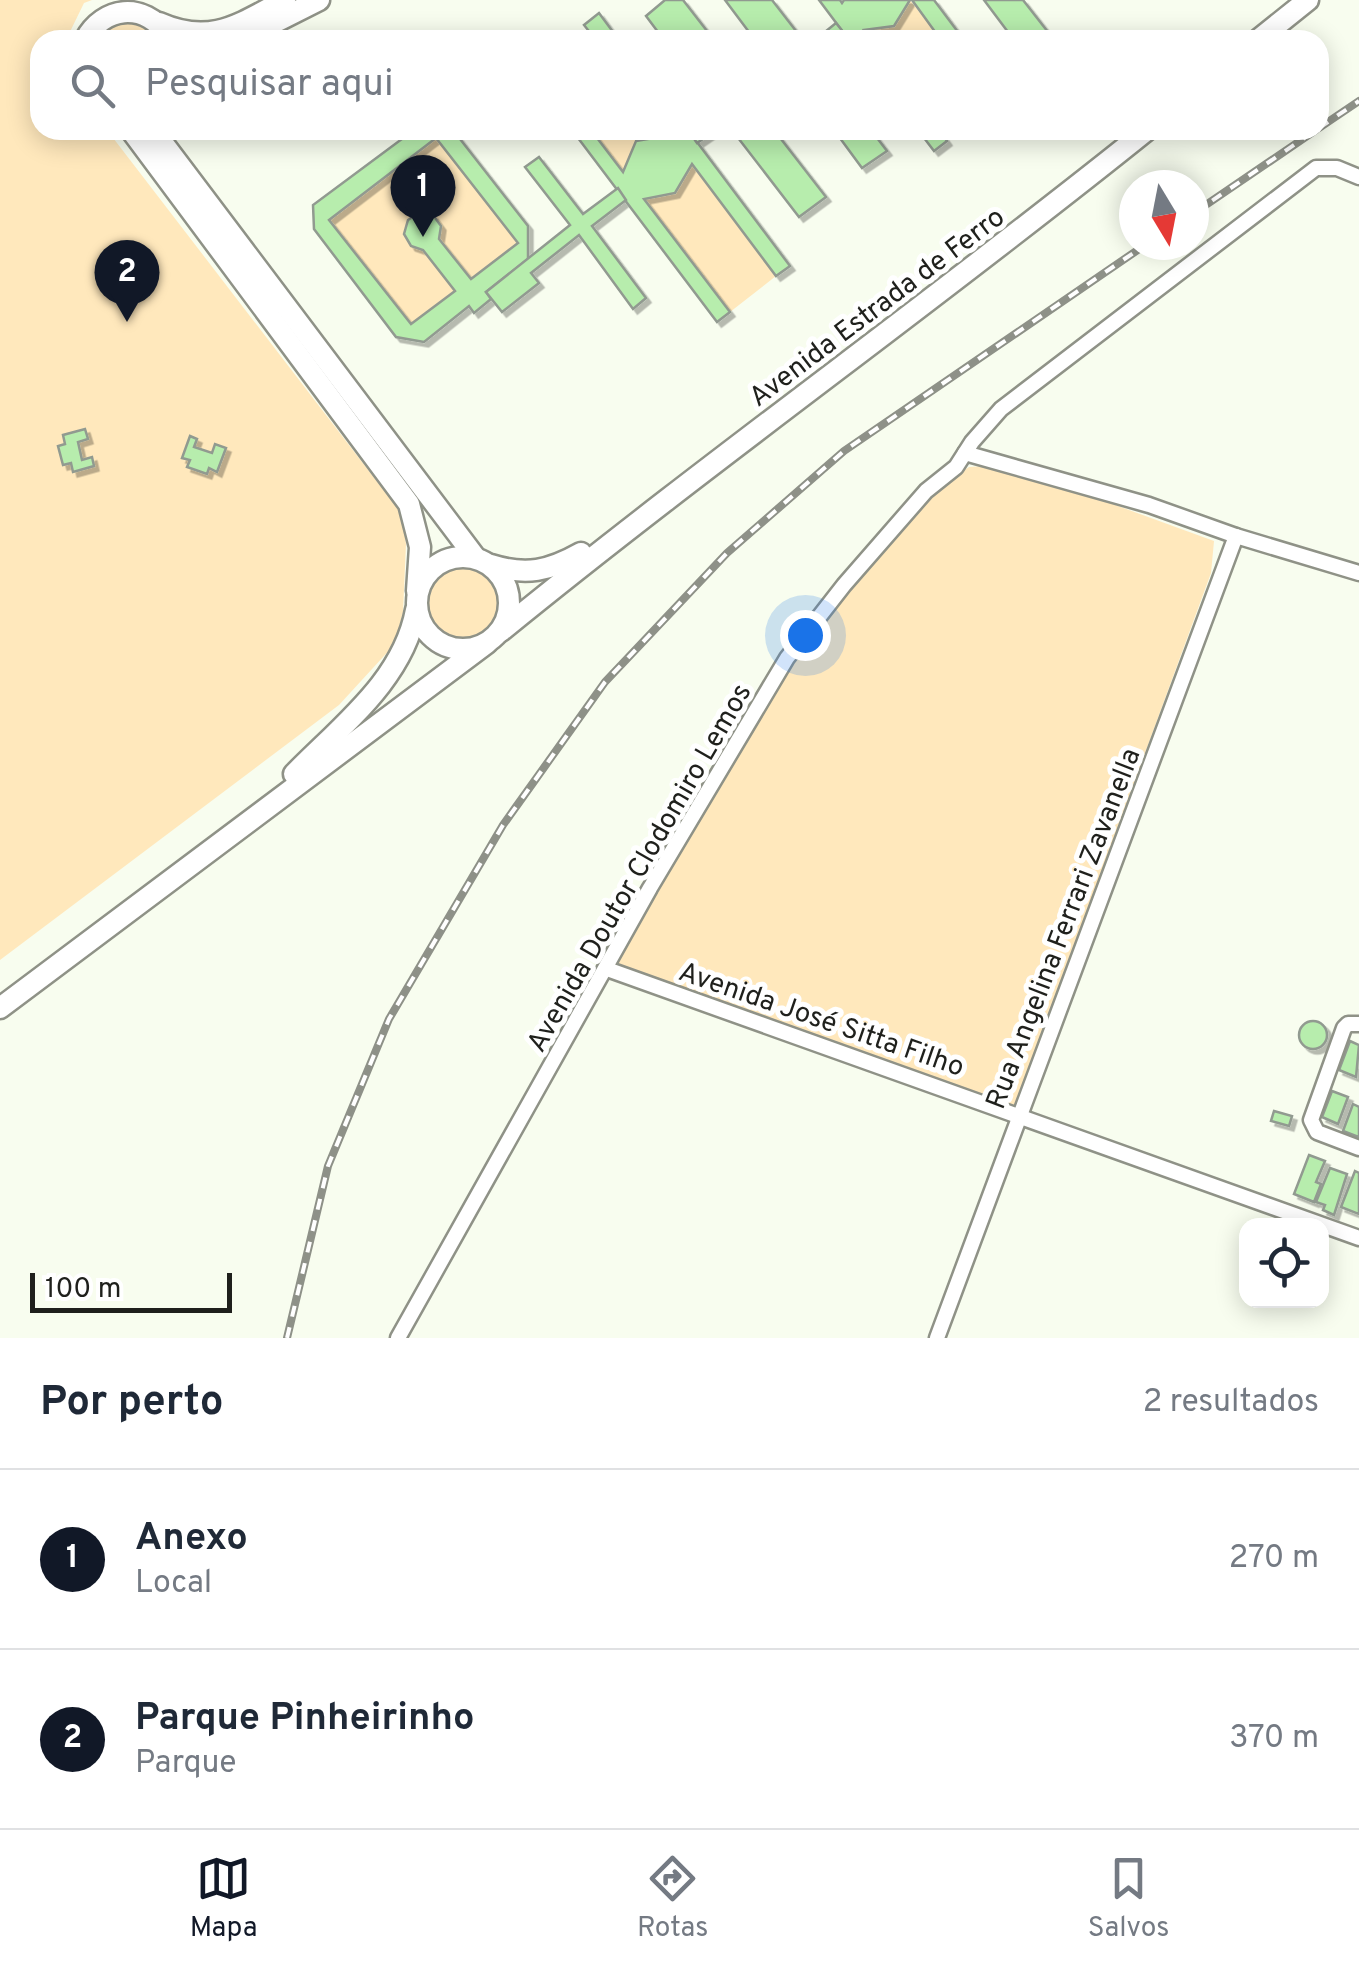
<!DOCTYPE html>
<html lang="pt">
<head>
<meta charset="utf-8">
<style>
	:root { --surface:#fff; --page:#f2f2f3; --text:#1f2937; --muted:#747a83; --line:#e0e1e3; --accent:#111827 }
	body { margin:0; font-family:Overpass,sans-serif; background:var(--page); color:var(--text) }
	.controls { position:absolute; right:30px; bottom:30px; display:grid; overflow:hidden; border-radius:20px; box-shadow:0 5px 25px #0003 }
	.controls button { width:90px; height:90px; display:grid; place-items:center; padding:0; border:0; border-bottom:2px solid var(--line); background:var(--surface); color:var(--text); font:50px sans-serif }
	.compass { position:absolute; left:1119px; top:170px; width:90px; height:90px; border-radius:50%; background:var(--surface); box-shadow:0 5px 25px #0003; rotate:170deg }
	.scale { position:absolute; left:30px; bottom:25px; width:202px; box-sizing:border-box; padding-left:10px; border:5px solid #1f201c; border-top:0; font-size:28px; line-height:35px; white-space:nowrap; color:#1f201c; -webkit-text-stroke:8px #fff; paint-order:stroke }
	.you { position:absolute; left:805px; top:635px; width:35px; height:35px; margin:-25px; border:8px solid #fff; border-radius:50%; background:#1a73e8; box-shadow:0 0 0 15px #1a73e833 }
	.badge { display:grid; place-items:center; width:65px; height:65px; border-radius:50%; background:var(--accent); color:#fff; font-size:32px; font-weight:700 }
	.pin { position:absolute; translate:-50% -82px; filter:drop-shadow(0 2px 5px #0008) }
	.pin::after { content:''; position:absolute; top:52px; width:35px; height:30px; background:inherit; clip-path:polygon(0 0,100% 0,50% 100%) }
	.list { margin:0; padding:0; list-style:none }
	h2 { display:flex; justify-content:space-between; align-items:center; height:130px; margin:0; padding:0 40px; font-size:42px }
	h2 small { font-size:32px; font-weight:400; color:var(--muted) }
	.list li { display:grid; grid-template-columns:65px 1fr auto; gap:30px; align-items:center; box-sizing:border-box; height:180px; padding:0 40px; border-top:2px solid var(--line) }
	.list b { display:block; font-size:38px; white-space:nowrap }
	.list p { margin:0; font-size:32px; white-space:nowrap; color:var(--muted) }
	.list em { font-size:32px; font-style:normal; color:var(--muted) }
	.icon { flex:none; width:55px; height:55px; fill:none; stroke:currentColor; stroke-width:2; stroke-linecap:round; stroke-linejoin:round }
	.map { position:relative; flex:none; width:1359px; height:1338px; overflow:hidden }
	.search { position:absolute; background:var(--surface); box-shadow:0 5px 25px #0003; left:30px; right:30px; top:30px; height:110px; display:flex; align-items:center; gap:25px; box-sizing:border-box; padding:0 35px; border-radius:30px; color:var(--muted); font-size:38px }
	.sheet { height:490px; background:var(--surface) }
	nav { display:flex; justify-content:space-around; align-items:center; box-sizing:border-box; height:140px; border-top:2px solid var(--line); background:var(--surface); font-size:28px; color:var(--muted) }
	nav a { display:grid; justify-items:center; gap:5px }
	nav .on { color:var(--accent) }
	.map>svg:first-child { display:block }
	.green { fill:#ffe8bc }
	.building { fill:#b7edad; stroke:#919a90; stroke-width:2.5; fill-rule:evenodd; filter:url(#shadow) }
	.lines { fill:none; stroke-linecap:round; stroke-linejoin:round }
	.street-casing { stroke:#8f9287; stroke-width:19 }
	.secondary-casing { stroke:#8f9287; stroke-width:25 }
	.street { stroke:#fff; stroke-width:14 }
	.secondary { stroke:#fff; stroke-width:20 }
	.rail-casing { stroke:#8e9188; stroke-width:8 }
	.rail { stroke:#fff; stroke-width:4; stroke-dasharray:11; stroke-linecap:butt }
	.labels { text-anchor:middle; stroke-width:10; stroke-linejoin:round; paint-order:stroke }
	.street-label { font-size:28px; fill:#1f201c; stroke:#fff }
</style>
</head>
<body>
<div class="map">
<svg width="1359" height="1338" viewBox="0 0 1359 1338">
	<defs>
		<filter id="shadow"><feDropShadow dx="4.5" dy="4.5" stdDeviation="0" flood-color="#0004"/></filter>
	</defs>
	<rect width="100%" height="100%" fill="#f8fdef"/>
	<!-- green -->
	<g class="green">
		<path d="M0,0H92L84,3L66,40H40V130H107L402,514L406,544L403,612L395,644L339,705L0,960Z"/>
		<path d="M910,0L941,40H871L864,31L894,26Z"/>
		<path d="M113,20H143L164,40H93Z"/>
		<path d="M591,130H668L671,135L636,141L623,172Z"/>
		<path d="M436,138L518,243L471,279L439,239L441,226L433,215L420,212L408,219L404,234L411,246L423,250L455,291L411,324L329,220Z"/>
		<path d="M692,164L776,276L730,312L644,199L675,193Z"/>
		<path d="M985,466L1107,502L1214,541L1211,573L1015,1108L615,965L653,892L811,630L943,484L969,467Z"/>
		<circle cx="462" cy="603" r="37"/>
	</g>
	<!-- building -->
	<g class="building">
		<path d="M665,0H683L714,40H664L646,16Z"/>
		<path d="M725,0H772L803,40H755Z"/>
		<path d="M819,0H840L842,3L844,0H910L894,26L864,30L871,40H849Z"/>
		<path d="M912,0H934L964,40H941Z"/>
		<path d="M984,0H1023L1048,32L1037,40H1014Z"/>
		<path d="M599,13L619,40H596L584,25Z"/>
		<path d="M836,23L844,33L834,40H815Z"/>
		<path d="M414,130H453L528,226V259L486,292L491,299L474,313L469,306L424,342L396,337L314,229L313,205ZM436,138L518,243L471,279L439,239L441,226L433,215L420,212L408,220L404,234L411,246L423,250L455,291L411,324L329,220Z"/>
		<path d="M572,130H591L623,172L636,141L671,135L668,130H688L790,266L776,276L692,164L675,193L644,199L730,312L717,322Z"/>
		<path d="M694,130H716L697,143L690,133Z"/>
		<path d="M732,130H774L826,197L799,217Z"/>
		<path d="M834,130H871L887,151L862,168Z"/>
		<path d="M918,130H939L947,141L934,151Z"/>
		<path d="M539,157L583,214L618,188L626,200L592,226L646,298L633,309L579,235L531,273L539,283L502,312L486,292L570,225L525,167Z"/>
		<path d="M85,429L88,439L78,442L82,460L92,457L94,466L73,472L71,463L63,465L58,446L65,444L63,435Z"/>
		<path d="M190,436L197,439L194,447L212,453L215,444L226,448L217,472L209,468L207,474L187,467L190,460L182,458Z"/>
		<circle cx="1313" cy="1035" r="14"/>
		<path d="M1350,1041L1359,1045L1356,1077L1339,1070Z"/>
		<path d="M1332,1091L1348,1097L1338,1124L1322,1117Z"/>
		<path d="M1353,1104L1359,1107V1137L1343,1131Z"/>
		<path d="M1274,1111L1292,1116L1289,1126L1271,1121Z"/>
		<path d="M1309,1155L1325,1161L1316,1182L1321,1184L1314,1202L1294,1194Z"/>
		<path d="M1330,1168L1347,1174L1334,1215L1323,1210L1325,1205L1316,1202Z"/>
		<path d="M1355,1171L1359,1173V1214L1341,1207Z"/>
	</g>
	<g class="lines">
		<!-- street casing -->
		<g class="street-casing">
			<g id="street">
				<path d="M965,453L1149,505L1236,536L1359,573"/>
				<path d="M607,969L1359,1238"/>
				<path d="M1359,1024H1348L1344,1028L1311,1120L1317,1132L1359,1148"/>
				<path d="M398,1338L650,888L787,658L844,585L926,491L956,467L972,442L1001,409L1316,168H1337L1359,177"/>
				<path d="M937,1338L1236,536"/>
			</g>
		</g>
		<!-- secondary casing -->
		<g class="secondary-casing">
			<g id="secondary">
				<path d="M159,23C211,46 239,24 285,0"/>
				<path d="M85,40C103,6 144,2 166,34"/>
				<path d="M240,40L319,0"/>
				<path d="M1258,40L1308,0"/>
				<path d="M131,130L409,504L420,547L417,591"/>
				<path d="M153,130L475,557"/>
				<circle cx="463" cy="603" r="46"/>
				<path d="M491,565C526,576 549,571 581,553"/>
				<path d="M501,631C712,459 935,301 1147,130"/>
				<path d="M294,774C342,725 403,680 416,610"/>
				<path d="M0,1008L487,643"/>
			</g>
		</g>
		<!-- street -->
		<use href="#street" class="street"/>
		<!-- secondary -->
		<use href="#secondary" class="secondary"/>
		<!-- rail casing -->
		<g class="rail-casing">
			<g id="rail">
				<path d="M1319,128L1359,101"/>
				<path d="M1194,213L1316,130"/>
				<path d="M287,1338L328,1166L389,1019L503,825L605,682L727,553L844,451L1145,245"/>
			</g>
		</g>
		<!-- rail -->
		<use href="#rail" class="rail"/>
	</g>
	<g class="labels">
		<!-- street labels -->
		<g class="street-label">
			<text transform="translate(876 306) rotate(-37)" y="10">Avenida Estrada de Ferro</text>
			<text transform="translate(638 867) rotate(-60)" y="10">Avenida Doutor Clodomiro Lemos</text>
			<text transform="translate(1062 928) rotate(-69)" y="10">Rua Angelina Ferrari Zavanella</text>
			<text transform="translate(822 1018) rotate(19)" y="10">Avenida José Sitta Filho</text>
		</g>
	</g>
</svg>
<div class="controls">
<button><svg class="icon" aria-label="locate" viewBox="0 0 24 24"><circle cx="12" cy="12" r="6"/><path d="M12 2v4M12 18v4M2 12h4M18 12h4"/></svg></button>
</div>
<svg class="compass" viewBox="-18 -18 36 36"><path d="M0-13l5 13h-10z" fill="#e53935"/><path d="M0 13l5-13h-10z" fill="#747a83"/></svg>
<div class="scale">100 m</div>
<div class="you"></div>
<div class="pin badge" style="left:423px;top:237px">1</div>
<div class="pin badge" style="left:127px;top:322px">2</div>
<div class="search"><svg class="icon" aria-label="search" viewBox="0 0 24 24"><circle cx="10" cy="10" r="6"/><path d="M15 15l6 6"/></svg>Pesquisar aqui</div>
</div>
<section class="sheet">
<h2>Por perto<small>2 resultados</small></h2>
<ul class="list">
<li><span class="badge">1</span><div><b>Anexo</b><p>Local</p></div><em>270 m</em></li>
<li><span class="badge">2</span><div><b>Parque Pinheirinho</b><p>Parque</p></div><em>370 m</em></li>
</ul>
</section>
<nav>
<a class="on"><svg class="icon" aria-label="map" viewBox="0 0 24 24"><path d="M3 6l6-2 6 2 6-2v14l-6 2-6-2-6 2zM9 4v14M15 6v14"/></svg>Mapa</a>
<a><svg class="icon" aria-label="directions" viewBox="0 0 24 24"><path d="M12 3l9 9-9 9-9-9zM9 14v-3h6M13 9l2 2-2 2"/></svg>Rotas</a>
<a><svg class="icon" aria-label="saved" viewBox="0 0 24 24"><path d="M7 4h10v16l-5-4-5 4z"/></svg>Salvos</a>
</nav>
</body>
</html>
